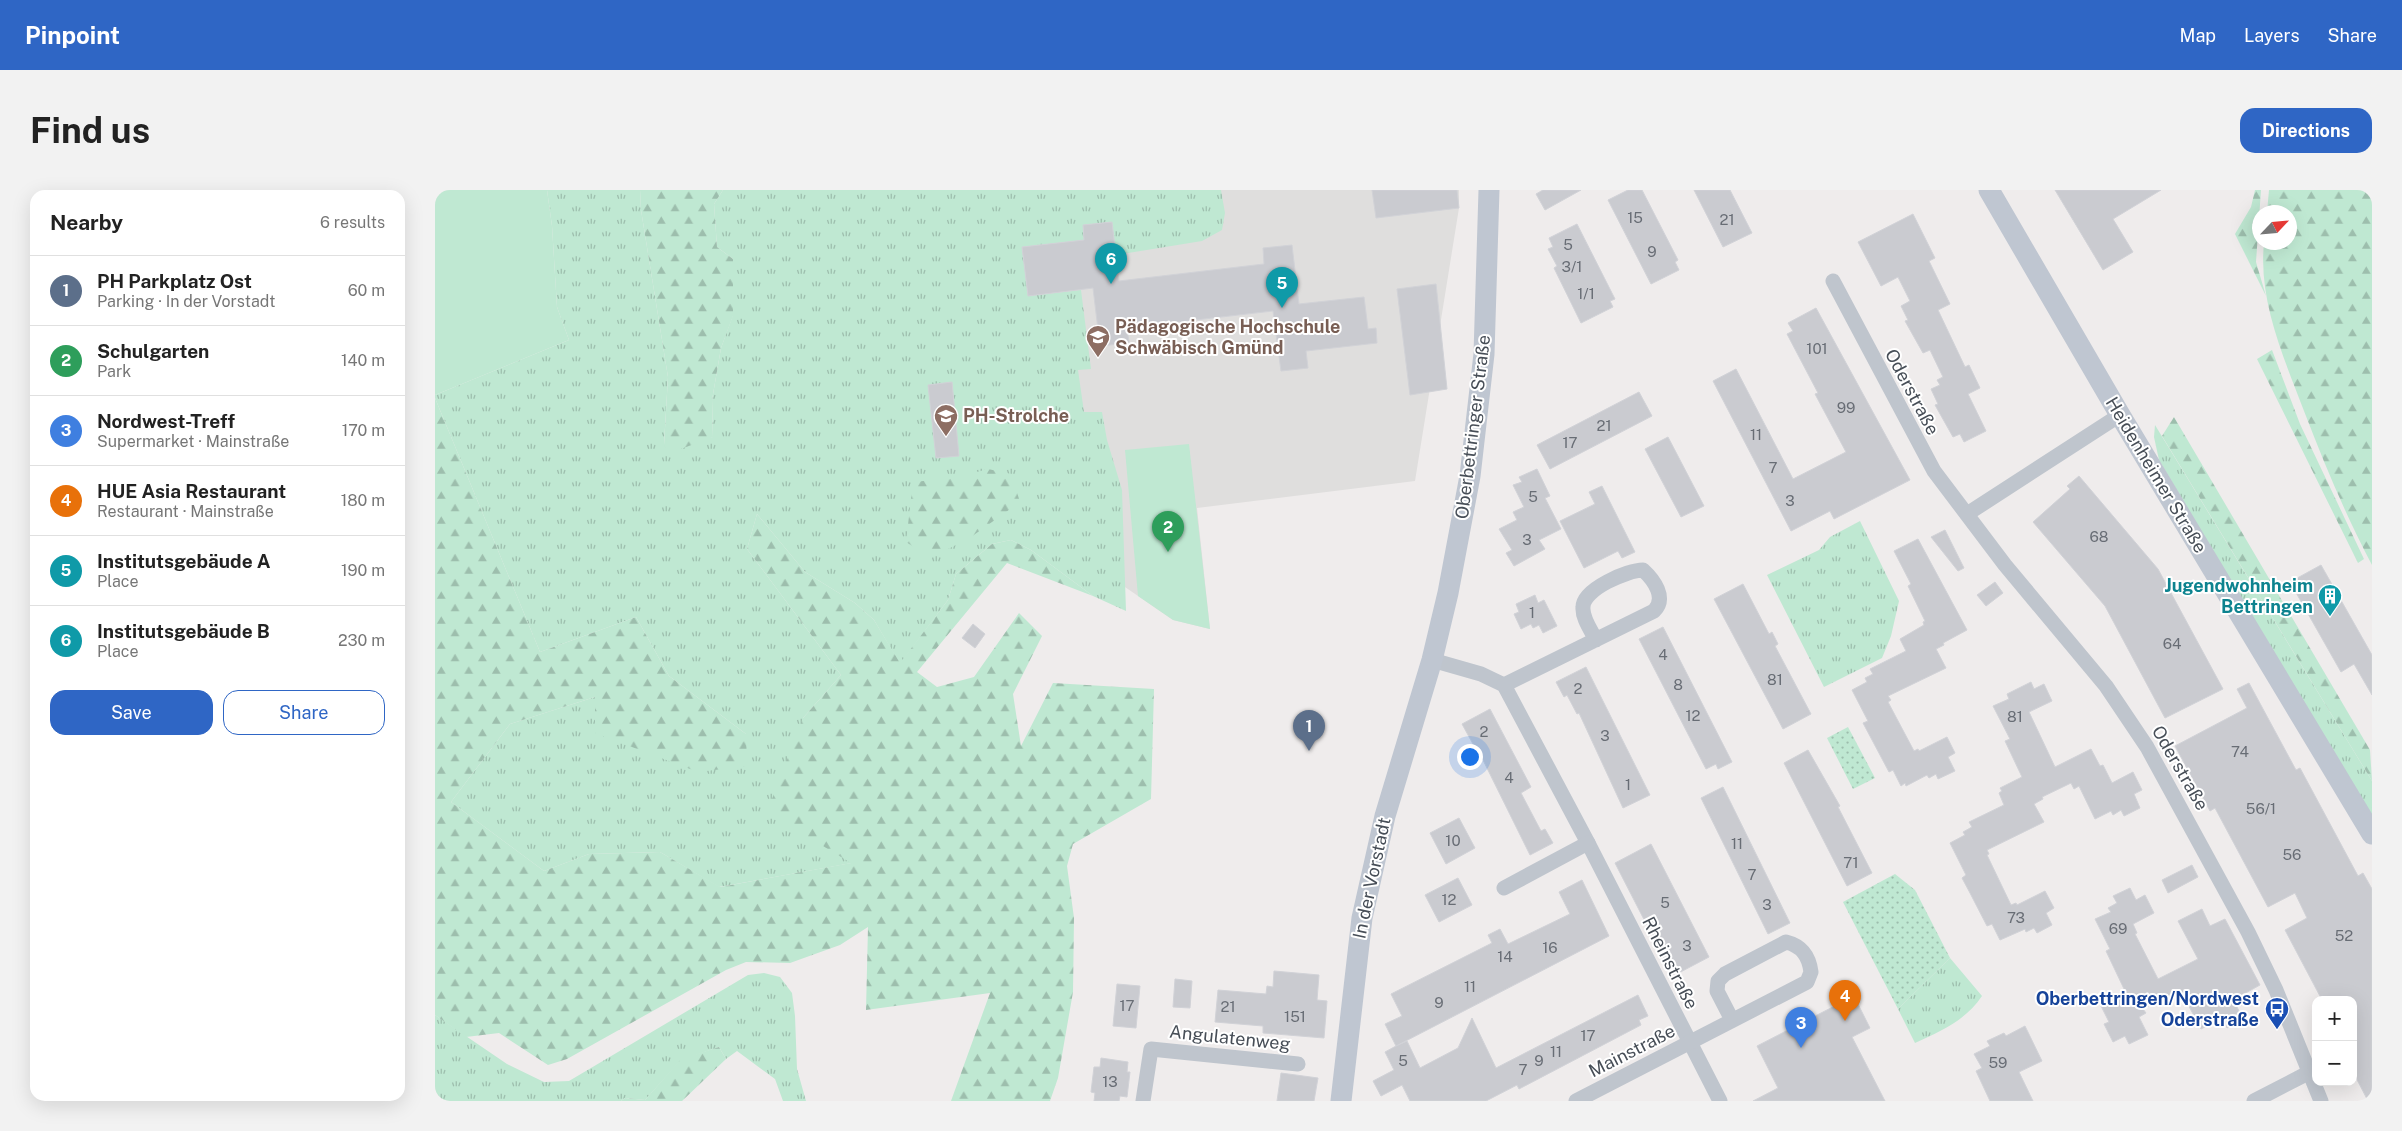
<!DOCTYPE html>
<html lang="en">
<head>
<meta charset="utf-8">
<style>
	:root { --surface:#fff; --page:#f2f2f2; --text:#222; --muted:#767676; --line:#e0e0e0; --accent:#2f66c5 }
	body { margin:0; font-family:"Public Sans",sans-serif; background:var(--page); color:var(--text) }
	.controls { position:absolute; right:15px; bottom:15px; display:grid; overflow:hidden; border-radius:10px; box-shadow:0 5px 20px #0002 }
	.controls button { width:45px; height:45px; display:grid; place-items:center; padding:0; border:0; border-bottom:1px solid var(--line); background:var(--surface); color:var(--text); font:25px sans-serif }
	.compass { position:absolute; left:1817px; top:15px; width:45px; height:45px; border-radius:50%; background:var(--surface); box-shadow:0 5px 20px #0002; rotate:64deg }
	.you { position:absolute; left:1034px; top:566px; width:18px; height:18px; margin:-12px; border:4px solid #fff; border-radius:50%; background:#1a73e8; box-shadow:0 0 0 8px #1a73e833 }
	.badge { display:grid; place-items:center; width:32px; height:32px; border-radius:50%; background:var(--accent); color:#fff; font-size:16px; font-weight:700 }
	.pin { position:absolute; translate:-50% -41px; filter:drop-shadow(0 1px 2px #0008) }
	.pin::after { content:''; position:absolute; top:26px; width:18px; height:15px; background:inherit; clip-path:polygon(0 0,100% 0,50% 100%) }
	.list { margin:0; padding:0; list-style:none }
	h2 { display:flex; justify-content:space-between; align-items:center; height:65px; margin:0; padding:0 20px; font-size:21px }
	h2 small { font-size:16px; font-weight:400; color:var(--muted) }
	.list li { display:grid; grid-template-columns:32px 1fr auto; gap:15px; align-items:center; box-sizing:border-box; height:70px; padding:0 20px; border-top:1px solid var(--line) }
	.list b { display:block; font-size:19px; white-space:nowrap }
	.list p { margin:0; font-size:16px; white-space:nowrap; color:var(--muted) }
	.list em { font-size:16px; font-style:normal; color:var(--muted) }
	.actions { display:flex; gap:10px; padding:15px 20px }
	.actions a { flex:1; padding:11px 0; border:1px solid var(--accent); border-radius:15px; text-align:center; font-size:18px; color:var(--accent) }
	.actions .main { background:var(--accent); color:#fff }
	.map { position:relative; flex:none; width:1937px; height:911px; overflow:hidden; border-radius:15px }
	header { display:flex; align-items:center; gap:30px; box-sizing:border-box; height:70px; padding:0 25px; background:var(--accent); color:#fff }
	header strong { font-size:24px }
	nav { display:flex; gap:28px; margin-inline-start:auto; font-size:18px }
	.intro { display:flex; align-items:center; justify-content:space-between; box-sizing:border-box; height:120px; padding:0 30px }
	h1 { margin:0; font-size:35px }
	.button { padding:12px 22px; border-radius:15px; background:var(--accent); color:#fff; font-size:18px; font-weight:700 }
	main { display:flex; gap:30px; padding:0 30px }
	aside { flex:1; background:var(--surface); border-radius:15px; box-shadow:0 5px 20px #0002 }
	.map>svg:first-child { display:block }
	.education { fill:#dfdedd }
	.grass { fill:url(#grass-tufts) }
	.forest { fill:url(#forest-firs) }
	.park { fill:url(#park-dots) }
	.garden { fill:#bfe8d2 }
	.building { fill:#cacbd0; stroke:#d1d2d7 }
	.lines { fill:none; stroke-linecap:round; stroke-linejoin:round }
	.street { stroke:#bfc5cd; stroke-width:15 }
	.secondary { stroke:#bfc6d1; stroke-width:21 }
	.labels { text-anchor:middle; stroke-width:4; stroke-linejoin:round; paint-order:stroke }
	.number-label { font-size:15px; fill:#686d75 }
	.education-label { font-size:18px; font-weight:bold; fill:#785e54; stroke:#fff; text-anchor:start }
	.street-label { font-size:18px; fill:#474e57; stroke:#fff }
	.culture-label { font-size:18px; font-weight:bold; fill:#0d838f; stroke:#fff; text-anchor:end }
	.transit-label { font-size:18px; font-weight:bold; fill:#164399; stroke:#fff; text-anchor:end }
</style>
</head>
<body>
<header>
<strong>Pinpoint</strong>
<nav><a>Map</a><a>Layers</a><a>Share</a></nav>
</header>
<div class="intro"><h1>Find us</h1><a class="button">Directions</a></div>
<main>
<aside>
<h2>Nearby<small>6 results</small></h2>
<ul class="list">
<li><span class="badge" style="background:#5c6f8a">1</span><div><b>PH Parkplatz Ost</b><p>Parking · In der Vorstadt</p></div><em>60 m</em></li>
<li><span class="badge" style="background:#2e9e5b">2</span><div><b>Schulgarten</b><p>Park</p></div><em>140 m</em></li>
<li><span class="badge" style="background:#3f7fe0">3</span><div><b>Nordwest-Treff</b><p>Supermarket · Mainstraße</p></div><em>170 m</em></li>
<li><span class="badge" style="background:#e8710a">4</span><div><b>HUE Asia Restaurant</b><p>Restaurant · Mainstraße</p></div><em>180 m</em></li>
<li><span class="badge" style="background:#0f9aa8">5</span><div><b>Institutsgebäude A</b><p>Place</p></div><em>190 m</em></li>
<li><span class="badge" style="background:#0f9aa8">6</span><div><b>Institutsgebäude B</b><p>Place</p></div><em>230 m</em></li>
</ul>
<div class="actions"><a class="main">Save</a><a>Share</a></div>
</aside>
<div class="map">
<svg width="1937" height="911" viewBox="0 0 1937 911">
	<defs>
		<pattern id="grass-tufts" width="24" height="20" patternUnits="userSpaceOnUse" patternTransform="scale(1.25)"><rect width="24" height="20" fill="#bfe8d2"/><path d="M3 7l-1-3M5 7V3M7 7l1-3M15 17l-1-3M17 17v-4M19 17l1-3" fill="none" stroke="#9dbead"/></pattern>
		<pattern id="forest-firs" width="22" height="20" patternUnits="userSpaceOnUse" patternTransform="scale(1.25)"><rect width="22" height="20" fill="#bfe8d2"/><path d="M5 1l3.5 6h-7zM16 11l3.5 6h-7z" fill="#9dbead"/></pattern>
		<pattern id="park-dots" width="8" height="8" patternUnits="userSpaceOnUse" patternTransform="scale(1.25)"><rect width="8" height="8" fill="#bfe8d2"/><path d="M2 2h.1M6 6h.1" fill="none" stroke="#9dbead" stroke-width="1.8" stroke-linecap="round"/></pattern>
	</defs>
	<rect width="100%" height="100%" fill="#efecec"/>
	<!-- education -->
	<path class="education" d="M333,0H1024V18L980,291L762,318L775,439L738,430L639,362Z"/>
	<!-- grass -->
	<g class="grass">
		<path d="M112,0H205L206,20L233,187L229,254L278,247L277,210L286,158L298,125V69L282,57L279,14L288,0H786L790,23L787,40L767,51L681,65L676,32L648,35L649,50L587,57L593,106L646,100L656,179L643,180L649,222H667L672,250L687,300L691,421L658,406L596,360L576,350L557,354L521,384L513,410L465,474L439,430L420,413L370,382L322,324L312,359L406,485L368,528L417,673L284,697L225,662L154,664L109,681L16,612L75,534L160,507L311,544L234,486L201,427L105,462L0,208V205L134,150L122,117L117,36Z"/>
		<path d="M1720,235L1937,591V630L1724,270L1719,247Z"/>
		<path d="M1425,331L1464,411L1456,446L1447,468L1389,497L1332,385L1384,360L1395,347Z"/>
		<path d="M1515,768L1547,806C1530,831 1506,841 1480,853L1463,819Z"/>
		<path d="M329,783L345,787L357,803L360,826L362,879L371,911H348L340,889L302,861L291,869L284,857L246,870L210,910L190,908L186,911H0V825L72,874L109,892L134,891L313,785Z"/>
	</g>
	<!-- forest -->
	<g class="forest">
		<path d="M205,0H288L279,14L282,57L298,69V126L286,158L277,210L278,247L235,263L229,255L233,187L206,20Z"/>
		<path d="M1820,0H1826L1821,72L1831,106L1800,44L1816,17Z"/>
		<path d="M1834,0H1937V375C1911,326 1889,273 1869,221C1849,168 1823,111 1829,53L1854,52V22H1832Z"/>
		<path d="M1837,160L1865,234L1929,369L1923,373L1822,169Z"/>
		<path d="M0,208L105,462L201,427L234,486L311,544L312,576L263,582L160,543V507L75,534L16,612L109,681L154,664L225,662L285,697L416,673L332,622L368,528L406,485L312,359L322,324L370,382L420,413L439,430L465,473L513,410L521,384L557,354L576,350L596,360L658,406L572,373L482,482L502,497L539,487L584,423L607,446L578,504L586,556L618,493L719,499L716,609L638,654L632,676L639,728L638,802L623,888L615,911H516L555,803L431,820L433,737L405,755L355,773L311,772L291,780L132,869L113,875L64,843L31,847L0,825Z"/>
		<path d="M1739,227L1935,560L1937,591L1727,246Z"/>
		<path d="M553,279L576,284L585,312L536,347L496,368L471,352L478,292L520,288Z"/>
		<path d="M284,857L291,869L247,911H186L190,908L210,910L246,869Z"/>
	</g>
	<!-- park -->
	<g class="park">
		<path d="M1413,537L1440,588L1418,599L1392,548Z"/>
		<path d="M1460,684L1480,700L1515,768L1463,819L1408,712Z"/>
	</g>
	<!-- garden -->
	<g class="garden">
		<path d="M0,0H112L117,36L122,117L134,150L0,205Z"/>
		<path d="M754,254L775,439L738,430L703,406L690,260Z"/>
	</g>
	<!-- building -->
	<g class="building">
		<path d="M937,0H1022L1024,18L941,28Z"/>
		<path d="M1108,0H1146L1110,20L1101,4Z"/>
		<path d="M1193,0H1207L1243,70L1240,72L1244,80L1216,94L1173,10Z"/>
		<path d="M1259,0H1295L1317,43L1288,57Z"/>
		<path d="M1620,0H1726L1678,29L1698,62L1668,80Z"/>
		<path d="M1478,24L1500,68L1494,71L1515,114L1503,120L1530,177L1534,175L1545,198L1533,204L1551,241L1529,252L1525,244L1518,247L1500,215L1503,214L1496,199L1505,195L1502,190L1508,187L1495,160L1488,163L1470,131L1473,130L1466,116L1475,111L1463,87L1446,96L1423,52Z"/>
		<path d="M677,32L684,91L829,74L828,58L857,55L864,114L929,107L933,139L941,138L942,153L871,161L873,178L846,181L838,121L692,138L694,153L665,156L658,98L593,106L587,57L649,50L648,35Z"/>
		<path d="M1142,34L1180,109L1175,111L1178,117L1146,133L1119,78L1122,76L1113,59L1118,57L1114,48Z"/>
		<path d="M1001,94L1012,199L975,205L962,99Z"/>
		<path d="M1381,118L1475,290L1399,329L1395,321L1356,341L1278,191L1301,179L1358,289L1411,262L1380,204L1383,203L1352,144L1358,141L1353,133Z"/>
		<path d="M517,192L524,266L501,268L493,195Z"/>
		<path d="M1204,202L1217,226L1115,279L1102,255Z"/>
		<path d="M1233,247L1269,316L1246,327L1210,259Z"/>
		<path d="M1102,279L1115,306L1110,308L1126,339L1104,350L1110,359L1079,376L1071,363L1077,360L1064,339L1082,330L1078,322L1089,317L1078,295L1087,292L1084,287Z"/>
		<path d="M1644,286L1723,379L1788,499L1730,528L1670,416L1598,332L1635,299L1632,296Z"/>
		<path d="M1167,296L1200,362L1187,368L1183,361L1149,378L1125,331L1160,314L1154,302Z"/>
		<path d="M1510,340L1529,378L1523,381L1496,347Z"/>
		<path d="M1483,349L1532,440L1508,453L1509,455L1501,459L1511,478L1453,506L1456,510L1453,512L1479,561L1483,559L1484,561L1512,547L1520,563L1513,567L1520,581L1503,589L1501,584L1494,588L1492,585L1471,596L1470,593L1466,596L1458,580L1454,582L1428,533L1433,531L1417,500L1432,492L1430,488L1438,484L1435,479L1471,461L1465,449L1489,435L1488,432L1490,431L1473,396L1476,394L1459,361Z"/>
		<path d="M1886,375L1937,465V505L1919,474L1906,482L1855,392Z"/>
		<path d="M1560,392L1568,403L1551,416L1542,405Z"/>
		<path d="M1308,394L1334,444L1337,442L1343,454L1340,456L1376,524L1348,539L1279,409Z"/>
		<path d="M1100,405L1103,413L1109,410L1122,436L1108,443L1104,435L1098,438L1096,434L1086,439L1079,424L1084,422L1081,414Z"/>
		<path d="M538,434L550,444L540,458L527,448Z"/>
		<path d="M1228,437L1297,572L1283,579L1281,574L1271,579L1204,449Z"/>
		<path d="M1151,477L1215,605L1188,618L1144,523L1142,524L1132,505L1129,507L1121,492Z"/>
		<path d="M1596,492L1599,499L1609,494L1617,511L1594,522L1620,577L1656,559L1665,576L1668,575L1677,593L1698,582L1707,600L1699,604L1705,618L1689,626L1686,620L1678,625L1676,621L1660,629L1644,596L1639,599L1636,593L1607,607L1608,609L1599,614L1609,632L1552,660L1554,664L1552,665L1576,715L1581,713L1582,715L1610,701L1619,718L1611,723L1617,735L1602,743L1599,738L1591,742L1590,739L1565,750L1557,734L1552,736L1535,703L1527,688L1531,685L1515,653L1530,645L1528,642L1537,637L1534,632L1569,615L1564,603L1567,601L1565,598L1587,587L1570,551L1575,549L1558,516L1574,509L1572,504Z"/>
		<path d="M1814,493L1861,580L1865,578L1923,686L1928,683L1937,699V911H1933L1918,882V810H1887L1850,740L1872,728L1860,703L1833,717L1780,618L1775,621L1740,556L1812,518L1802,499Z"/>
		<path d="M1055,519L1096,597L1086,603L1106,641L1110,639L1118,653L1095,665L1045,564L1044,565L1027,534Z"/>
		<path d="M1373,560L1405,616L1403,617L1437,683L1412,696L1349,573Z"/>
		<path d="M1288,597L1355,733L1333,744L1266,608Z"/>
		<path d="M1024,628L1040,658L1011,674L995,643Z"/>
		<path d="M1216,654L1274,767L1238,786L1180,673Z"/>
		<path d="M1757,675L1763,687L1733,703L1727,690Z"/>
		<path d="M1023,688L1037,715L1004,732L990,705Z"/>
		<path d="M1147,690L1174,746L961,856L972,851L985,878L1023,858L1037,828L1061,878L1203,805L1213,826L1204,830L1206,835L1084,899L1082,895L1051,911H975L967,895L946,906L938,891L959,880L950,862L961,856L950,834L967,826L956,804L1057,753L1053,745L1065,739L1073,754L1135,724L1124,702Z"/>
		<path d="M1695,698L1701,710L1710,705L1719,723L1698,734L1702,743L1700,744L1723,789L1763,769L1743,731L1767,719L1775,736L1790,729L1825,795L1807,805L1811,813L1802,817L1809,830L1792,838L1788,831L1782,834L1780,832L1766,839L1749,807L1742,811L1738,803L1708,819L1711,823L1704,827L1713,845L1694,854L1690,846L1678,852L1669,834L1674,832L1666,816L1670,814L1669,812L1690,801L1671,761L1675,759L1660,729L1676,722L1673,718L1682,713L1678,706Z"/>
		<path d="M839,781L884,785L882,810L892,811L889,848L828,843V836L780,832L783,800L831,804L832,796L838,797Z"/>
		<path d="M740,789L757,791L755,818L738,817Z"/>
		<path d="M682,794L705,796L701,838L678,836Z"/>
		<path d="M1419,806L1435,838L1417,847L1450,911H1318L1343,898L1322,856Z"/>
		<path d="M1590,836L1607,871L1584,882L1598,911H1555L1541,881L1547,878L1539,864L1555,856L1552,851L1569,843L1571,846Z"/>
		<path d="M666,868L693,872L692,882H695L692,907L685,906L684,911H659L660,903L656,902L659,877H665Z"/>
		<path d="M846,883L883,888L879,911H842Z"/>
	</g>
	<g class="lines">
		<!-- street -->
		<g class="street">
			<path d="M1398,91L1499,281L1570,375L1671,496L1712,557L1813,742L1841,800L1886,911"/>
			<path d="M1532,324L1685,225"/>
			<path d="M997,470L1046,484L1069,495L1153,653L1285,911"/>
			<path d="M1069,495L1219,421C1232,408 1219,390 1208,380C1193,380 1148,399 1148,417C1147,428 1156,440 1161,450"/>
			<path d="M1069,698L1153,653"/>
			<path d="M708,911L716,859L863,874"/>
			<path d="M1141,911L1372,792L1376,782C1374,766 1367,756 1351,752L1290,784L1283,791L1282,801L1297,830"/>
			<path d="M1819,911L1875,882"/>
		</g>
		<!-- secondary -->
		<g class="secondary">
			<path d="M1554,0L1685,225L1937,644"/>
			<path d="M906,911L927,728L950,626L997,470L1013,403L1035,286L1049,164L1054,0"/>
		</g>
	</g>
	<!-- icons -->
	<defs>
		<g id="university-pin" transform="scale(1.25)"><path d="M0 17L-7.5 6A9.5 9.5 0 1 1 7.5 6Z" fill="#8d6e63" stroke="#fff"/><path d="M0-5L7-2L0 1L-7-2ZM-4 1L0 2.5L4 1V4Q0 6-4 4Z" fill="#fff"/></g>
		<g id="school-pin" transform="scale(1.25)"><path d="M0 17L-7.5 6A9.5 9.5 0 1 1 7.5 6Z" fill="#8d6e63" stroke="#fff"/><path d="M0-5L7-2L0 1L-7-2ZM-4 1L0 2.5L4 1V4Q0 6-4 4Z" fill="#fff"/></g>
		<g id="building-pin" transform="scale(1.25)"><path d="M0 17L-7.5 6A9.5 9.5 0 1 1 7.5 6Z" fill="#0f9aa8" stroke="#fff"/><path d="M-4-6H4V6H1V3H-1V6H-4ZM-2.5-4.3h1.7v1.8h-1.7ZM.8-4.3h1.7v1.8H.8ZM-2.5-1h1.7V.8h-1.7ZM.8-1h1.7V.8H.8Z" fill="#fff"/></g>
		<g id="bus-pin" transform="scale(1.25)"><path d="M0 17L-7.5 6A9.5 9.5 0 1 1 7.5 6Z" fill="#1a4fb4" stroke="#fff"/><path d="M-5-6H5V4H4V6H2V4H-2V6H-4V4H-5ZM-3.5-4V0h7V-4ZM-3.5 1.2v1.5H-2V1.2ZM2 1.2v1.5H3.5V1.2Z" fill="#fff"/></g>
	</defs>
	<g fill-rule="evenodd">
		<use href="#university-pin" x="663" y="147"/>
		<use href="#school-pin" x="511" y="226"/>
		<use href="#building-pin" x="1895" y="406"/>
		<use href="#bus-pin" x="1842" y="819"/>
	</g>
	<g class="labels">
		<!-- number labels -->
		<g class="number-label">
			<text x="1200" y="33">15</text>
			<text x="1292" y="35">21</text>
			<text x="1133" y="60">5</text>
			<text x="1217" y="67">9</text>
			<text x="1137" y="82">3/1</text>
			<text x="1151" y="109">1/1</text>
			<text x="1382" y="164">101</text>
			<text x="1411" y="223">99</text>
			<text x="1169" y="241">21</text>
			<text x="1321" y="250">11</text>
			<text x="1135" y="258">17</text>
			<text x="1338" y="283">7</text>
			<text x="1098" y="312">5</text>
			<text x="1355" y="316">3</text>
			<text x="1664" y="352">68</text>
			<text x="1092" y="355">3</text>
			<text x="1097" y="428">1</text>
			<text x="1737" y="459">64</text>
			<text x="1228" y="470">4</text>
			<text x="1340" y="495">81</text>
			<text x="1243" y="500">8</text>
			<text x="1143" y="504">2</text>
			<text x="1258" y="531">12</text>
			<text x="1580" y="532">81</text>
			<text x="1049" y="547">2</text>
			<text x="1170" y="551">3</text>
			<text x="1805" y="567">74</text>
			<text x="1074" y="593">4</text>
			<text x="1193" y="600">1</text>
			<text x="1826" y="624">56/1</text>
			<text x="1018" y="656">10</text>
			<text x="1302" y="659">11</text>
			<text x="1857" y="670">56</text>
			<text x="1416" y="678">71</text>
			<text x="1317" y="690">7</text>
			<text x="1014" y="715">12</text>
			<text x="1230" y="718">5</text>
			<text x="1332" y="720">3</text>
			<text x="1581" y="733">73</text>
			<text x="1683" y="744">69</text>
			<text x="1909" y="751">52</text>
			<text x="1252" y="761">3</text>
			<text x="1115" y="763">16</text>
			<text x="1070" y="772">14</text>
			<text x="1035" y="802">11</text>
			<text x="1004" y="818">9</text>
			<text x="692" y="821">17</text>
			<text x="793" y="822">21</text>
			<text x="860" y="832">151</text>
			<text x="1153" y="851">17</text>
			<text x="1121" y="867">11</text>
			<text x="968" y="876">5</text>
			<text x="1104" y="876">9</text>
			<text x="1563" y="878">59</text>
			<text x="1088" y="885">7</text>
			<text x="675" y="897">13</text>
		</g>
		<!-- education labels -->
		<g class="education-label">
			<text x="680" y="143">Pädagogische Hochschule<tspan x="680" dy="21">Schwäbisch Gmünd</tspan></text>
			<text x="528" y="232">PH-Strolche</text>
		</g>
		<!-- street labels -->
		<g class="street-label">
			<text transform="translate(1477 202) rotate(62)" y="6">Oderstraße</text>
			<text transform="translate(1038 237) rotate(-83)" y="6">Oberbettringer Straße</text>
			<text transform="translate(1721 285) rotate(59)" y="6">Heidenheimer Straße</text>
			<text transform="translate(1745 578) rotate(60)" y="6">Oderstraße</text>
			<text transform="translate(937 688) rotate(-78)" y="6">In der Vorstadt</text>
			<text transform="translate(1235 773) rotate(63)" y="6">Rheinstraße</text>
			<text transform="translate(795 848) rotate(6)" y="6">Angulatenweg</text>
			<text transform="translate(1197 861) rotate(-27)" y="6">Mainstraße</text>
		</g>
		<!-- culture labels -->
		<g class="culture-label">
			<text x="1878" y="402">Jugendwohnheim<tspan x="1878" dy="21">Bettringen</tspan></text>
		</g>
		<!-- transit labels -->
		<g class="transit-label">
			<text x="1824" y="815">Oberbettringen/Nordwest<tspan x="1824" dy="21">Oderstraße</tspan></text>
		</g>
	</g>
</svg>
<div class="controls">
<button>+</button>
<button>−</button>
</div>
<svg class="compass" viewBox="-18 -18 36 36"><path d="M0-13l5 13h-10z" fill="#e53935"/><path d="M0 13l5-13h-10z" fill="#767676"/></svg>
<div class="you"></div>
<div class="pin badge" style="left:874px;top:561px;background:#5c6f8a">1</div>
<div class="pin badge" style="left:733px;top:362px;background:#2e9e5b">2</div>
<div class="pin badge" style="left:1366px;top:858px;background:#3f7fe0">3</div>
<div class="pin badge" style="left:1410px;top:831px;background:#e8710a">4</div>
<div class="pin badge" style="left:847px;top:118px;background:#0f9aa8">5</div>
<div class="pin badge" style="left:676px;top:94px;background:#0f9aa8">6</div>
</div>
</main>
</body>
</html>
